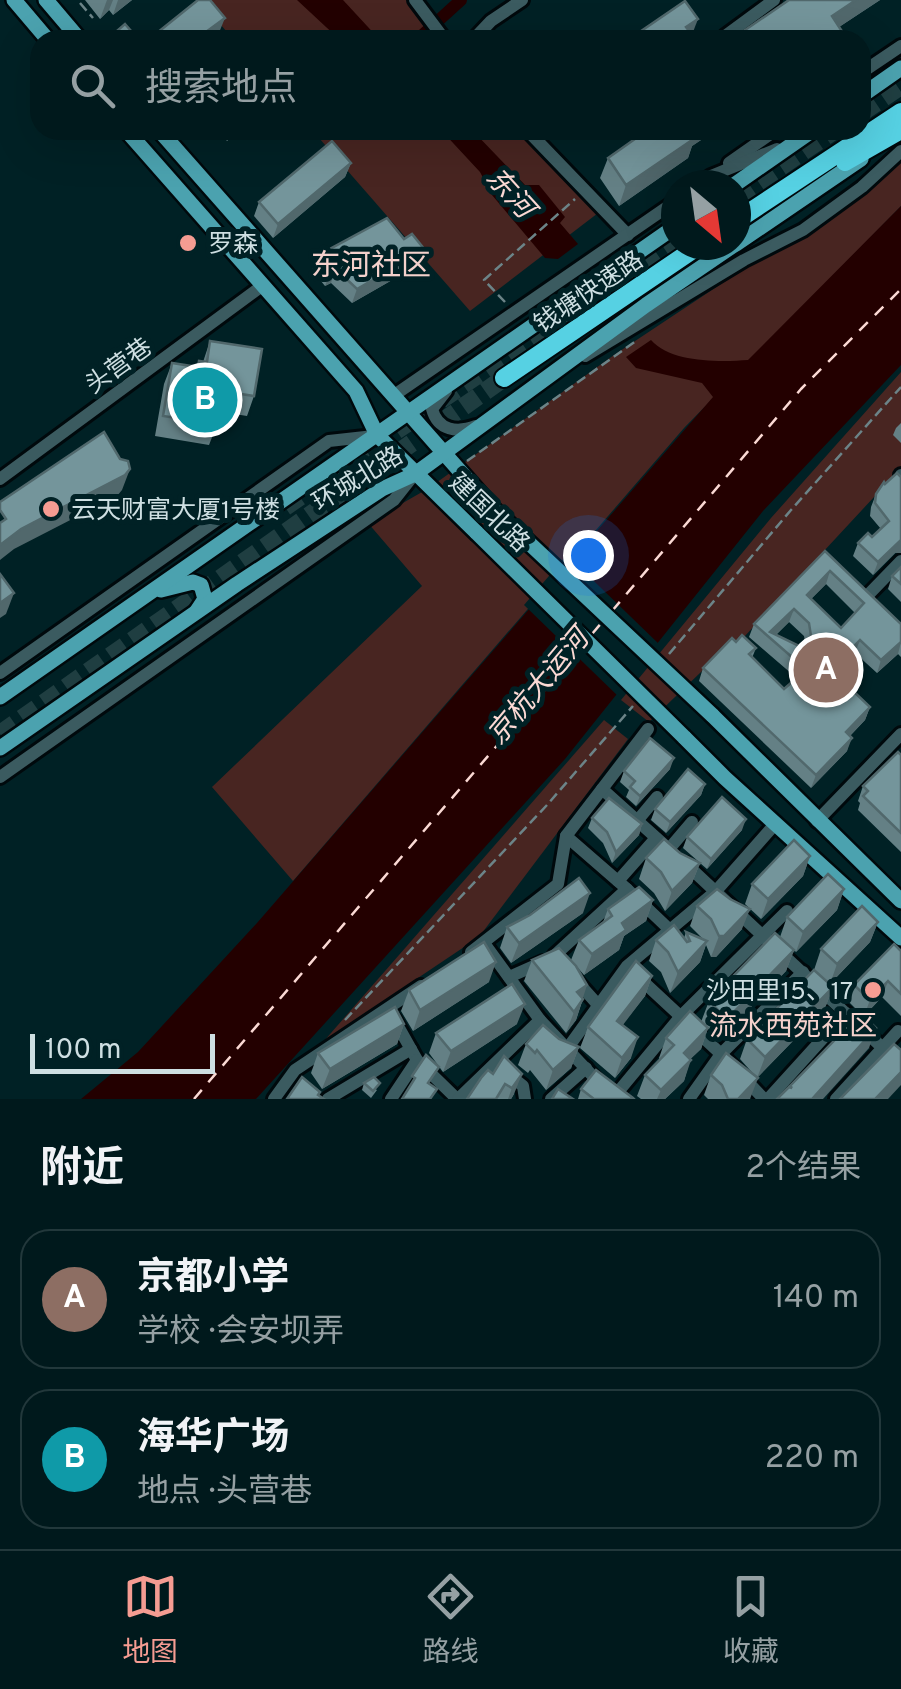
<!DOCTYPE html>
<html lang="zh">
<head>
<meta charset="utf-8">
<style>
	:root { --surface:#00191c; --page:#0e2629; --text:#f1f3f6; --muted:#95a0a3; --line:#22383b; --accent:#f59c92 }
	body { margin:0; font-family:Overpass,"Noto Sans SC",sans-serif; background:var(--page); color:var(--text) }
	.compass { position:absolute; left:661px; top:170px; width:90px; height:90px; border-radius:50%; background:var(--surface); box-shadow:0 10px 40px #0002; rotate:151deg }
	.scale { position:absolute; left:30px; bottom:25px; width:185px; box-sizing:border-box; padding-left:10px; border:5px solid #cedfe2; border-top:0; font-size:28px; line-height:35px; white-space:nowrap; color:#cedfe2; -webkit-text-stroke:8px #002125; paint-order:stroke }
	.you { position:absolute; left:588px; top:555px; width:35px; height:35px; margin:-25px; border:8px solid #fff; border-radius:50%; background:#1a73e8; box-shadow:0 0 0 15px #1a73e833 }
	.badge { display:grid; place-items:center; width:65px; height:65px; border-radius:50%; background:var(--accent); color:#fff; font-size:32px; font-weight:700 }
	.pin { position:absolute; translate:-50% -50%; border:5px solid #fff; box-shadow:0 2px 10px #0006 }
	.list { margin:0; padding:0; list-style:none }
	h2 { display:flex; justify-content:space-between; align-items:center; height:130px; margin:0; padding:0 40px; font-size:42px }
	h2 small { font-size:32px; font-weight:400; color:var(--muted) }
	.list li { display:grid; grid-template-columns:65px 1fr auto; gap:30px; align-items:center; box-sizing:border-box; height:140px; margin:0 20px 20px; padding:0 20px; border:2px solid var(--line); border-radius:30px }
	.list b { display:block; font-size:38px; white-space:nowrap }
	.list p { margin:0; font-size:32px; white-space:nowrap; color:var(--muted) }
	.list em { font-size:32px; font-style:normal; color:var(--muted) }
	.icon { flex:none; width:55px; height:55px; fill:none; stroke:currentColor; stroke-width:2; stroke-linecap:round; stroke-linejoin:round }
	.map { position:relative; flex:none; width:901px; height:1099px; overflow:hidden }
	.search { position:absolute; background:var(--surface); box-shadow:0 10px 40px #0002; left:30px; right:30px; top:30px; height:110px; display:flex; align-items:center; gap:25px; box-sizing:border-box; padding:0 35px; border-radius:30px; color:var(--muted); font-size:38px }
	.sheet { height:450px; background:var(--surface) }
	nav { display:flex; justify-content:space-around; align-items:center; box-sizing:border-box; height:140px; border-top:2px solid var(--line); background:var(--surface); font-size:28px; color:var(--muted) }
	nav a { display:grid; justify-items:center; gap:5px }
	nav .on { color:var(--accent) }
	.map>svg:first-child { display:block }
	.green { fill:#482521 }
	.water { fill:#230000 }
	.pier { fill:#002125 }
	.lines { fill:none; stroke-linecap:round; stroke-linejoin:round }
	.canal { stroke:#230000; stroke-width:12 }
	.ferry { stroke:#fbd9d4; stroke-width:2.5; stroke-dasharray:12 10; stroke-linecap:butt }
	.highway-tunnel { stroke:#1f3e41; stroke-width:18; stroke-dasharray:18 9; stroke-linecap:butt }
	.minor-casing { stroke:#00090c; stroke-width:18 }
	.major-casing { stroke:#00090c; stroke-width:20 }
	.highway-casing { stroke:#00090c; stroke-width:22 }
	.path { stroke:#6c8488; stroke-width:2.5; stroke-dasharray:10 5; stroke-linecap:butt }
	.minor { stroke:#3b5b60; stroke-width:12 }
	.major { stroke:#4ba2af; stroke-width:15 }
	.highway { stroke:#56d1e3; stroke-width:18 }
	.major-bridge-casing { stroke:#00090c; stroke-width:20; stroke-linecap:butt }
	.major-bridge { stroke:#4ba2af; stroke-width:15 }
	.wall { fill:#648085; fill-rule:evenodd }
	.shaded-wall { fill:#51686c }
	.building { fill:#74959b; stroke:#51686c; stroke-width:2.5; fill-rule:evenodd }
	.poi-dot { fill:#f59c92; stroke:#002125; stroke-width:4 }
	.labels { text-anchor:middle; stroke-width:10; stroke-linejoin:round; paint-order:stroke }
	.poi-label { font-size:25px; fill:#cedfe2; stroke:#002125; text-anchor:start }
	.street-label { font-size:25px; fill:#cedfe2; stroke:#002125 }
	.water-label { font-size:28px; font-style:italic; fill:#fbd9d4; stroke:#002125 }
	.neighbourhood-label { font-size:28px; fill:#f4d1cc; stroke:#002125 }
	.quarter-label { font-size:30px; fill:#f4d1cc; stroke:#002125 }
</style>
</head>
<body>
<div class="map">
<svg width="901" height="1099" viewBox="0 0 901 1099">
	<rect width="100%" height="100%" fill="#002125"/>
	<!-- green -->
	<g class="green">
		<path d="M199,0H415L445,40H234Z"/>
		<path d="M312,130H527L602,210L470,311Z"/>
		<path d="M901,159V206L684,428L293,881L212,787L422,586L368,523L429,488L614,355L748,266L806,234Z"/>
		<path d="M901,372V468L731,651L726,648L649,722L621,700L771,518Z"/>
		<path d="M604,720L628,739L479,937L324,1041Z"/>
	</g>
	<!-- water -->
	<g class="water">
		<path d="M297,0H343L380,40H340Z"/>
		<path d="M441,130H472L525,185H539L565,217L560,223L578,244L558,259L545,258L492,195L480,172Z"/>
		<path d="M901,206V365L763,511L565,759L256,1099H81L138,1052L257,923L713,397L702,383L636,368L626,357L651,340C671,363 720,362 748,360Z"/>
	</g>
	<!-- pier -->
	<path class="pier" d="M567,555L661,646L620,698L524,605Z"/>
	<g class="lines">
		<!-- canal -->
		<path class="canal" d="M417,40L461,0"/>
		<!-- ferry -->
		<g class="ferry">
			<path d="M612,611L801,389L901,289"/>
			<path d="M592,634L603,621"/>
			<path d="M194,1099L584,644"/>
		</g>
		<!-- highway-tunnel -->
		<g class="highway-tunnel">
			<path d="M861,113L901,86"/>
			<path d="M736,197L835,130"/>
			<path d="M285,507L676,239"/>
			<path d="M0,734L504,378"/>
		</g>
		<!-- minor casing -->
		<g class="minor-casing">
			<g id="minor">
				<path d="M415,0L445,40"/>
				<path d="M473,40L491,21L522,0"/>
				<path d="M728,40L725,36L774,0"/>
				<path d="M861,73L901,46"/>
				<path d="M527,130L628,235"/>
				<path d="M729,163L776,130"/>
				<path d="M699,185L711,176L777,149"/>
				<path d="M585,356L744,260L803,230L862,187L901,151"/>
				<path d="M446,391L432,409C438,431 457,433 476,426"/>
				<path d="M393,396L676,201"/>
				<path d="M901,475V476"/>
				<path d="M0,479L262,286"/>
				<path d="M868,595L901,561"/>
				<path d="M0,673L329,441L374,436"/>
				<path d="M0,777L394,500L413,476"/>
				<path d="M602,789L671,851"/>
				<path d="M637,821L657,797"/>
				<path d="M817,821L901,734"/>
				<path d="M566,836L627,889"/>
				<path d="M669,849L692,822"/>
				<path d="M686,864L901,1065"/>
				<path d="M618,881L656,838"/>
				<path d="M484,943L540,1020L604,1088"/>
				<path d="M471,952L558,884L566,836L648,729"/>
				<path d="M557,959L554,956L627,889L670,930"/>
				<path d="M636,975L721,1054L764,1099"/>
				<path d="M509,977L543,962"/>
				<path d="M574,978L599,1006"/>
				<path d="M394,1019L417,1060L457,1099"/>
				<path d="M567,1049L627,966L716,891L776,823"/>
				<path d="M508,1074L523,1086L525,1099"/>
				<path d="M613,1098L681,1016L787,911"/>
				<path d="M274,1099L295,1070L421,986"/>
				<path d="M328,1099L411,1049"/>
				<path d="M391,1099L417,1060"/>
				<path d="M458,1099L540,1020"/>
				<path d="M551,1099L586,1068"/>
				<path d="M689,1099L721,1054L803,972"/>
				<path d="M768,1099L846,1013"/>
				<path d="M836,1099L898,1031"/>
			</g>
		</g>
		<!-- major casing -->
		<g class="major-casing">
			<g id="major">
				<path d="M14,0L48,40"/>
				<path d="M46,0L80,40"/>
				<path d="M861,96L901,68"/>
				<path d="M126,130L356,391L377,435L477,533"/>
				<path d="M159,130L496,512"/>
				<path d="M734,185L813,130"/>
				<path d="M736,244L861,159"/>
				<path d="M161,590L193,582L201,585L205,599L197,611"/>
				<path d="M0,697L676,226"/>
				<path d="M712,715L901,901"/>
				<path d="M684,737L725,778L901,938"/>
				<path d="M0,748L237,584L382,489L415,474L646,305L734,245"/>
			</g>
		</g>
		<!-- highway casing -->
		<g class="highway-casing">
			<g id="highway">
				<path d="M845,162L901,130"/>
				<path d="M736,221L901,112"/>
				<path d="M504,378L700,245"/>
			</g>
		</g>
		<!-- path -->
		<g class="path">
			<path d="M80,3L93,18"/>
			<path d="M505,302L484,280L575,199"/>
			<path d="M467,461L636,341"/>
			<path d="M669,654L791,510L901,387"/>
			<path d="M345,1020L547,805L633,706"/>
		</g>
		<!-- minor -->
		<use href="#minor" class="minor"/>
		<!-- major -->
		<use href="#major" class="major"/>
		<!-- highway -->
		<use href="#highway" class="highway"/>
		<!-- major-bridge casing -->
		<g class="major-bridge-casing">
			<g id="major-bridge">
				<path d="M496,512L712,715"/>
				<path d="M477,533L684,737"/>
			</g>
		</g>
		<!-- major-bridge -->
		<use href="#major-bridge" class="major-bridge"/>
	</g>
	<!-- wall -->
	<g class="wall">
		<path d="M85,0H132L113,15L109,10L100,19Z"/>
		<path d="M789,0H880L839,27L841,40H741L745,30Z"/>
		<path d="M118,30L139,40H118L115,37Z"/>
		<path d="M218,130H240L227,141Z"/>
		<path d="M640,130H716L692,146L688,158L619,206L600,178L608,158L638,136Z"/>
		<path d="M351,163L345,177L273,238L254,216L259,202Z"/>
		<path d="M404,239L420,264L352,303L331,283L325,286L312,270L317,256Z"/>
		<path d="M210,341L254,396L247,416L222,412L209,445L155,436L164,384L172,363L196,367L199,361L203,362Z"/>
		<path d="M901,423V443L893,435L896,428Z"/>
		<path d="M884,482L895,553L873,575L853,556L858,543L872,537L881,529L870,516L871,507L876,494Z"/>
		<path d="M825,551L901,624V657L898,654L877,673L855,653L835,674L870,707L865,720L850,736L847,751L811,788L699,681L703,668L736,642L756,648L752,658L784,689L803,692L807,687L749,637L754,624ZM826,584L855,613L841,628L811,599ZM789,622L804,636L805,642L801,647L776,635Z"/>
		<path d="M901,567V602L888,589L892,576Z"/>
		<path d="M901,755V852L858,810L860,803L858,801L863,786Z"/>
		<path d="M670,769L636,806L626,797L629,790L620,782L624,771Z"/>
		<path d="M705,784L701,795L666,833L651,820L655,809Z"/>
		<path d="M592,818L642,824L639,835L612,863L603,843L588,828Z"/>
		<path d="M742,830L707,869L700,863L692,883L665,911L654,893L639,879L646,858L680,853L699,862L683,848L687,837Z"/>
		<path d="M810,856L803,876L761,919L745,904L752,884Z"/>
		<path d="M844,889L837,910L796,952L794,950L786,971L720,1039L708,1028L701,1049L690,1059L684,1081L665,1099H641L637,1096L645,1075L660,1060L659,1058L666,1038L701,1022L709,1001L780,937L787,917Z"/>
		<path d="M653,900L646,921L624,936L619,950L584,975L571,960L579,940L603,922L608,909Z"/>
		<path d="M697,906L742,929L716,957H711L706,945L700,962L670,993L661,972L649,961L656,940L684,938L686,932L704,940L690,926Z"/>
		<path d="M583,913L511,963L500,948L507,927Z"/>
		<path d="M878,922L870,942L830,984L833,987L825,1008L757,1078L740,1059L747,1039L814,970L821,949Z"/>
		<path d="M901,951V1016L882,997L864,1016L869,1048L860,1013L848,1001L854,985Z"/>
		<path d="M532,960L583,999L576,1020L566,1033L524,981Z"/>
		<path d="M652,976L645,996L622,1025L631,1058L615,1078L580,1048L588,1027Z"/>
		<path d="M489,982L413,1031L401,1011L409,990Z"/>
		<path d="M404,1024L397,1044L322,1089L311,1073L318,1053Z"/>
		<path d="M517,1024L443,1072L429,1053L436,1033Z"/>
		<path d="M559,1039L579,1047L571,1068L546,1090L530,1070L528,1073L518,1065L526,1044Z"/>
		<path d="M504,1056L514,1094L511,1099H467L493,1074Z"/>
		<path d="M711,1075L750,1099H708L704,1095Z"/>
		<path d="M364,1083L377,1090L371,1098L362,1090Z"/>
		<path d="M581,1089L634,1099H578Z"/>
	</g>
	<!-- shaded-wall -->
	<g class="shaded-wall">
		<path d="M107,0H113L109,10L100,19Z"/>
		<path d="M118,0H132L113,15Z"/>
		<path d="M856,0H880L824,37L832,16Z"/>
		<path d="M225,18L216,40H195Z"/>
		<path d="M698,19L690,40L686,27Z"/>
		<path d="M231,130H240L227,141Z"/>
		<path d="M693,130H716L692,146L688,158L619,206L626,185Z"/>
		<path d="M351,163L345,177L273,238L278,224Z"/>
		<path d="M425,250L420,264L352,303L357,289Z"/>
		<path d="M336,269L331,283L325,286L330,272Z"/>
		<path d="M130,469L122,490L117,496L14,549L0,560V545L21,529Z"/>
		<path d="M899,540H901V553H895L873,575L878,562Z"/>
		<path d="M830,571L826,584L802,608L807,595Z"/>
		<path d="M14,593L6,614L0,618V603Z"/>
		<path d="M794,609L789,622L771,639L770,632Z"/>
		<path d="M860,640L855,653L826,683L831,670Z"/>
		<path d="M901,642L898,654L877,673L881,660Z"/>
		<path d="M870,707L865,720L841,745L846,732Z"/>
		<path d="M852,738L847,751L811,788L816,775Z"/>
		<path d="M674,758L670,769L636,806L640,796Z"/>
		<path d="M705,784L701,795L666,833L670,822Z"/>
		<path d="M746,819L742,830L707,869L711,859Z"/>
		<path d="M642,824L639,835L612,863L616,852Z"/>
		<path d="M810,856L803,876L761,919L768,899Z"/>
		<path d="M700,863L692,883L665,911L672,891Z"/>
		<path d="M844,889L837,910L796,952L803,932Z"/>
		<path d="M590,893L583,913L511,963L519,943Z"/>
		<path d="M653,900L646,921L624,936L619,950L584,975L592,954L622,923Z"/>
		<path d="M750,909L742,929L716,957H711L719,936Z"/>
		<path d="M878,922L870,942L830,984L837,964Z"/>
		<path d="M707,941L700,962L670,993L678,972Z"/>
		<path d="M794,950L786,971L720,1039L727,1019Z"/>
		<path d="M496,962L489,982L413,1031L420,1010Z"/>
		<path d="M652,976L645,996L610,1042L617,1021Z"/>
		<path d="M888,981L882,997L864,1016L870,1000Z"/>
		<path d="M587,985L576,1020L566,1033L574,1012L577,992Z"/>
		<path d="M833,987L825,1008L757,1078L765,1057Z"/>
		<path d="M525,1004L517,1024L443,1072L451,1051Z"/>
		<path d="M404,1024L397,1044L322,1089L330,1069Z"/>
		<path d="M708,1028L701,1049L676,1073L684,1053Z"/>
		<path d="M876,1028L869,1048L823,1099H812Z"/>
		<path d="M638,1037L631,1058L615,1078L622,1058Z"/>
		<path d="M579,1047L571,1068L546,1090L553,1070Z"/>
		<path d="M691,1060L684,1081L665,1099H657L661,1090Z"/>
		<path d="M901,1072V1085L888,1099H875Z"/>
		<path d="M522,1074L514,1094L511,1099H508L512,1088Z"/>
		<path d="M758,1078L750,1099H738Z"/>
	</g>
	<!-- building -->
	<g class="building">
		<path d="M198,0H210L225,18L195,40H163L157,33Z"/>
		<path d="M789,0H856L832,16L843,33L833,40H752L745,30Z"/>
		<path d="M685,1L698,19L686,27L696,40H628Z"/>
		<path d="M125,24L139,40H127L118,30Z"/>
		<path d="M643,130H693L691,132L695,138L626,185L608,158L642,134Z"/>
		<path d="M332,141L351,163L278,224L259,202Z"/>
		<path d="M387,218L404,239L412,234L425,250L357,289L336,269L330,272L317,256Z"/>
		<path d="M210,341L262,349L254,396L228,392L226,401L221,400L217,424L163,416L172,363L198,367L199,361L207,362Z"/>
		<path d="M104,432L120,459L128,461L130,469L125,475L21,529L0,545V523L6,519L0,510V502Z"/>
		<path d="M897,473L901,477V540L878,562L858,543L868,533L872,537L889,521L875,503L876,494L884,482L885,484Z"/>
		<path d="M825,551L901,624V642L881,660L860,640L831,670L870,707L846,732L852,738L816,775L703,668L732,638L736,642L742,635L756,648L749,654L784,689L792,682L803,692L816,678L754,624ZM830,571L864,603L841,628L807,595ZM794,609L809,623L811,636L801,647L770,632Z"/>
		<path d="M901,567V584L892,576Z"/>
		<path d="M0,574L14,593L0,603Z"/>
		<path d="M650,738L674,758L640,796L630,787L635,781L624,771Z"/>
		<path d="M898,752L901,755V833L863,796L868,791L863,786Z"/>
		<path d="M688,769L705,784L670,822L655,809Z"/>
		<path d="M722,797L746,819L711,859L687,837Z"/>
		<path d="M609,798L642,824L616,852L607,832L592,818Z"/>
		<path d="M664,839L680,853L700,863L672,891L661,872L646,858Z"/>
		<path d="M794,840L810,856L768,899L752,884Z"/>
		<path d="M828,874L844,889L803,932L787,917Z"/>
		<path d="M579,878L590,893L519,943L507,927L530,915Z"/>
		<path d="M639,887L653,900L622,923L626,930L592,954L579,940L612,916L608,909Z"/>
		<path d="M717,889L730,899L750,909L724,936H719L711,919L697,906Z"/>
		<path d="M862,906L878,922L837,964L821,949Z"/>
		<path d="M674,925L687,942L690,941L686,932L707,941L678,972L668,952L656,940Z"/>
		<path d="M775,933L794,950L727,1019L709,1001Z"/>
		<path d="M484,942L496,962L420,1010L409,990Z"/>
		<path d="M894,944L901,951V994L888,981L870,1000L854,985Z"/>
		<path d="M559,948L576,966L587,985L577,992L583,999L574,1012L532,960Z"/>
		<path d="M636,961L652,976L617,1021L638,1037L622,1058L588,1027Z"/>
		<path d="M814,970L833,987L765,1057L747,1039Z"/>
		<path d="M512,984L525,1004L451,1051L436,1033Z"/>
		<path d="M395,1007L404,1024L330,1069L318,1053Z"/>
		<path d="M690,1011L708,1028L684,1053L691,1060L661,1090L645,1075L674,1045L666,1038Z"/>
		<path d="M861,1013L876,1028L812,1099H777L789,1087L792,1088L790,1086Z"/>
		<path d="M543,1025L559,1039L579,1047L553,1070L537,1050L535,1053L526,1044Z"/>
		<path d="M894,1044L901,1050V1072L875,1099H840Z"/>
		<path d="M726,1053L758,1078L738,1099H728L722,1085L711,1075Z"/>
		<path d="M426,1055L439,1067L428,1083L437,1089L430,1099H402L415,1078L412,1076Z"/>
		<path d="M504,1056L522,1074L512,1088L505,1084L496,1099H467L481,1078L488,1070L493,1074Z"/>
		<path d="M596,1070L633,1098L634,1099H594L581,1089Z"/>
		<path d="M302,1077L320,1092L318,1095L324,1099H287Z"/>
		<path d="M374,1077L380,1083L373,1091L364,1083Z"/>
		<path d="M558,1089L573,1099H552Z"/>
	</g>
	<!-- markers -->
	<g class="poi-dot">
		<circle cx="188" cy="243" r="10"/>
		<circle cx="51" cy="509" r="10"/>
		<circle cx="873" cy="990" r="10"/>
	</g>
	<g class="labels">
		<!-- poi labels -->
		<g class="poi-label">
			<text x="208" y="252">罗森</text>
			<text x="71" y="518">云天财富大厦1号楼</text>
			<text x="853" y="999" text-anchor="end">沙田里15、17</text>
		</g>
		<!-- street labels -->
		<g class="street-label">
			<text transform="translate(588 291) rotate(-34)" y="9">钱塘快速路</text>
			<text transform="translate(118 365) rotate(-36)" y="9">头营巷</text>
			<text transform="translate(357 478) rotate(-31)" y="9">环城北路</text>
			<text transform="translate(490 512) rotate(44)" y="9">建国北路</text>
		</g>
		<!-- water labels -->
		<g class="water-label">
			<text transform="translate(511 192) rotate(48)" y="10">东河</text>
			<text transform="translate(537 686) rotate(-50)" y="10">京杭大运河</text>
		</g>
		<!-- neighbourhood labels -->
		<g class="neighbourhood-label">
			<text x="793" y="1035">流水西苑社区</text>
		</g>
		<!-- quarter labels -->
		<g class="quarter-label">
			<text x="371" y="275">东河社区</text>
		</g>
	</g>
</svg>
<svg class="compass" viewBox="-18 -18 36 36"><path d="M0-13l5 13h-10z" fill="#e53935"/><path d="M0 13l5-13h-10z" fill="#95a0a3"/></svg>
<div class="scale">100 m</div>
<div class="you"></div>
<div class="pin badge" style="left:826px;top:670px;background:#8d6e63">A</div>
<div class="pin badge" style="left:205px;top:400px;background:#0f9aa8">B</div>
<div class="search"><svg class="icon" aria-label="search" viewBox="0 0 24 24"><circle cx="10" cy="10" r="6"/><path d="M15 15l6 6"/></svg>搜索地点</div>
</div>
<section class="sheet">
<h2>附近<small>2个结果</small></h2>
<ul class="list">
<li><span class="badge" style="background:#8d6e63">A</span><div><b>京都小学</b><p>学校 · 会安坝弄</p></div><em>140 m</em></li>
<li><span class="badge" style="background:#0f9aa8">B</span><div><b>海华广场</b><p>地点 · 头营巷</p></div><em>220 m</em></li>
</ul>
</section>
<nav>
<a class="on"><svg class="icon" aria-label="map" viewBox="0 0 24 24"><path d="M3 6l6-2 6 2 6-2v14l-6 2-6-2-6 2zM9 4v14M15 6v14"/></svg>地图</a>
<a><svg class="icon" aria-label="directions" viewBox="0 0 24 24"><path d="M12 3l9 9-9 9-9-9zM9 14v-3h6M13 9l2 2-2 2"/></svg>路线</a>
<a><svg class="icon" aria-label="saved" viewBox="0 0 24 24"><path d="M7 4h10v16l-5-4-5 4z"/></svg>收藏</a>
</nav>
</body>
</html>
